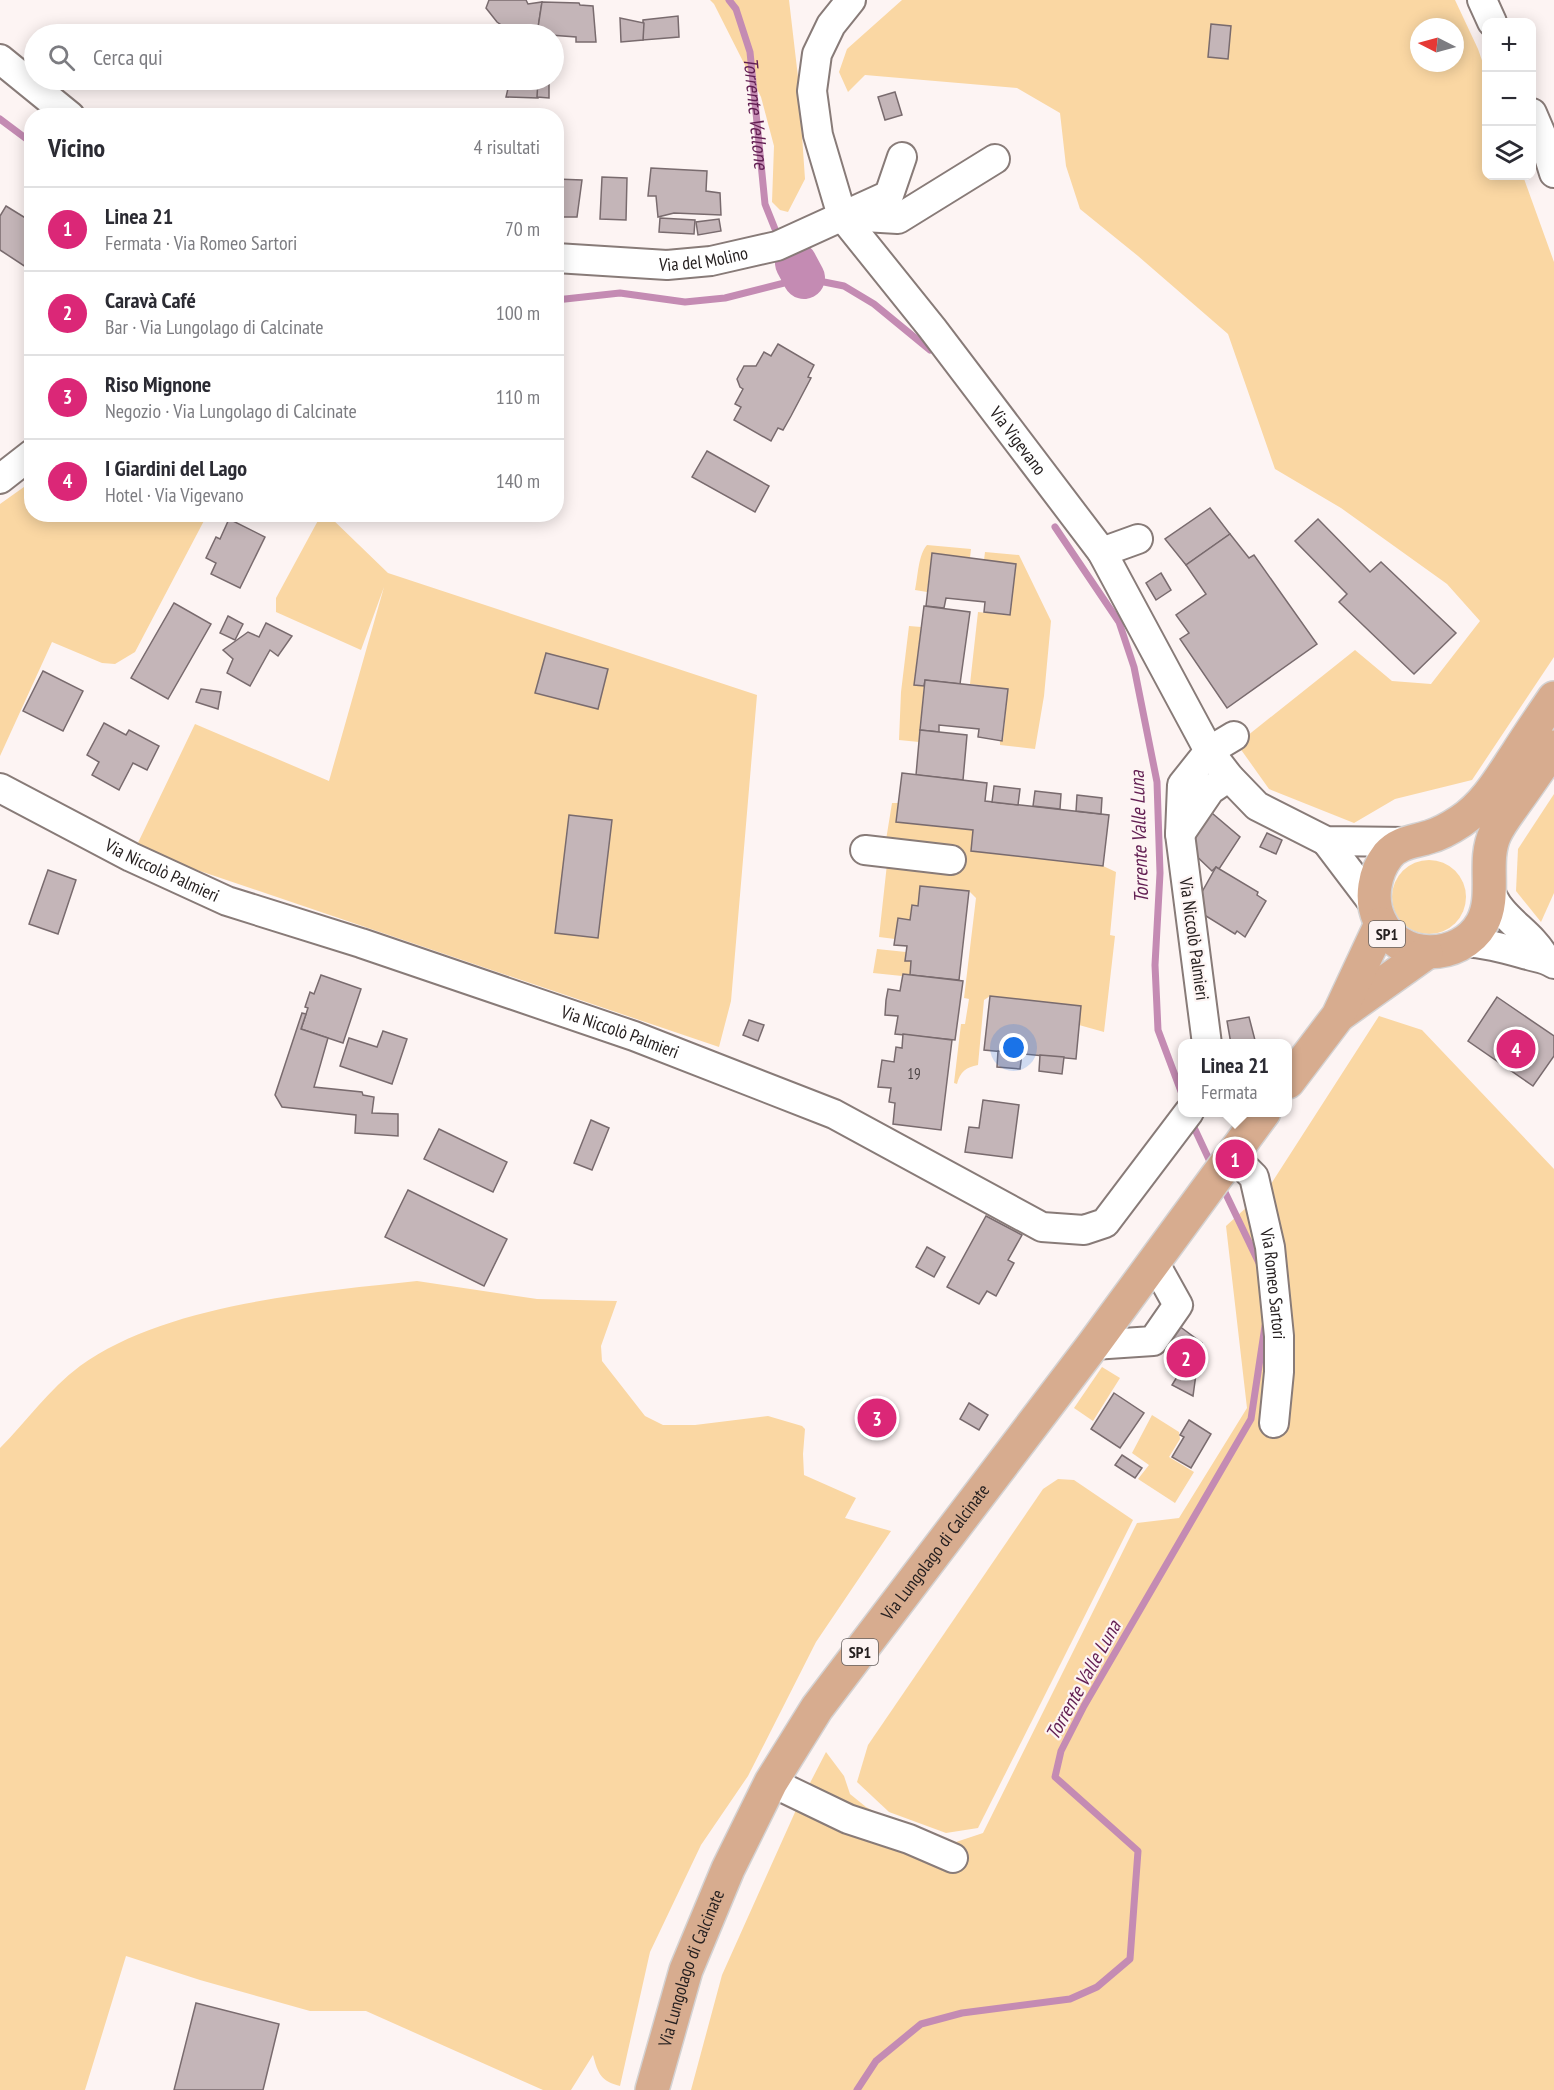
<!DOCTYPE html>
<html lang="it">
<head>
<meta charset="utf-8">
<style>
	:root { --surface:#fff; --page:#f2f2f3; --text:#2b2b33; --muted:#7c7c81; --line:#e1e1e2; --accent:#db2777 }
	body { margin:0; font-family:"PT Sans Narrow",sans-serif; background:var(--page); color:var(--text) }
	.controls { position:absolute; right:18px; top:18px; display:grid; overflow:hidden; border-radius:12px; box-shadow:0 3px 15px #0003 }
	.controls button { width:54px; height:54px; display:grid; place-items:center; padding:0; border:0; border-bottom:2px solid var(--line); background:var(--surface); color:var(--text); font:30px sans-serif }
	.compass { position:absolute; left:1410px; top:18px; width:54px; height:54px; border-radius:50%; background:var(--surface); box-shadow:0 3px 15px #0003; rotate:276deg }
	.you { position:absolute; left:1014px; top:1048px; width:21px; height:21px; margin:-15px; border:4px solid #fff; border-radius:50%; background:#1a73e8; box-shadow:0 0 0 9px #1a73e833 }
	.badge { display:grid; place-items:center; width:39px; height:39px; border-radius:50%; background:var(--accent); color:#fff; font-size:20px; font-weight:700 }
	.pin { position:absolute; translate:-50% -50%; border:3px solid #fff; box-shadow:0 2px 6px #0006 }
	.popup { position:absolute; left:1178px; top:1039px; width:114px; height:78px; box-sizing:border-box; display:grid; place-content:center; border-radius:12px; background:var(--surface); filter:drop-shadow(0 2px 4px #0005); font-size:20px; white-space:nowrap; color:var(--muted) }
	.popup b { font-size:22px; color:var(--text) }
	.popup::after { content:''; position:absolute; left:50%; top:100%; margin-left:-12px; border:12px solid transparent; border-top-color:var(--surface) }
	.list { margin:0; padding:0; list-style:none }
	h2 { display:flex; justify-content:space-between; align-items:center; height:78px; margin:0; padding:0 24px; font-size:26px }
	h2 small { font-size:20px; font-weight:400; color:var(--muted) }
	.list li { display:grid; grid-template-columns:39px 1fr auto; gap:18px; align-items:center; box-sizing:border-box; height:84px; padding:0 24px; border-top:2px solid var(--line) }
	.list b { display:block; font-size:22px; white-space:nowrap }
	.list p { margin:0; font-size:20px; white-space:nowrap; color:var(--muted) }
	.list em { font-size:20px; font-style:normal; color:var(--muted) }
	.icon { flex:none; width:33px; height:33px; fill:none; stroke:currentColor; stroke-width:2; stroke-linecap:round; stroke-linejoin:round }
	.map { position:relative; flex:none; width:1554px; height:2090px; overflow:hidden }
	.search { position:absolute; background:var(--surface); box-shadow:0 3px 15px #0003; left:24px; top:24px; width:540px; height:66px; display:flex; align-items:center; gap:15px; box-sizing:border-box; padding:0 21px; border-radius:33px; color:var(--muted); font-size:22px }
	.panel { position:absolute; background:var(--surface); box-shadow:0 3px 15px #0003; left:24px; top:108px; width:540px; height:414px; border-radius:24px }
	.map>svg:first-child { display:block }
	.green { fill:#fad7a3; fill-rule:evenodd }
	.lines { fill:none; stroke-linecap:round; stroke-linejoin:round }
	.stream { stroke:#c48bb3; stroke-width:7 }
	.river { stroke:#c48bb3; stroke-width:42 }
	.building { fill:#c4b5b8; stroke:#796b6e; stroke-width:1.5 }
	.minor-casing { stroke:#887b78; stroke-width:32 }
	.major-casing { stroke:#d4d2d2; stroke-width:36 }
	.minor { stroke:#fff; stroke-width:28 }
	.major { stroke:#d7ac8f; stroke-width:33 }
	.labels { text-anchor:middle; stroke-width:4.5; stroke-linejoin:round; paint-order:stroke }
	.number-label { font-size:15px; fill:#4e4546 }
	.shield { fill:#fdf4f3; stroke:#66605f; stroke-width:1.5 }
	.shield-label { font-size:16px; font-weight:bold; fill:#262020 }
	.street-label { font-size:18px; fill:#262020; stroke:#fdf4f3 }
	.water-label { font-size:20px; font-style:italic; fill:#621e52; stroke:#fdf4f3 }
</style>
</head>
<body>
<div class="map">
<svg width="1554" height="2090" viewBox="0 0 1554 2090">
	<rect width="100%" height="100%" fill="#fdf4f3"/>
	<!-- green -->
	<g class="green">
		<path d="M710,0H789L798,77L805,179L788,212L780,210L772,202L774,146L761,97L714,4Z"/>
		<path d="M902,0H1455L1478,49L1486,72V176H1523L1554,262V657L1472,780L1395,799L1354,823L1269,789L1237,744L1355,650L1392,681L1431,684L1480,621L1447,584L1341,508L1275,469L1228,334L1138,256L1080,209L1066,166L1060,113L1017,88L865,75L848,92L839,72L847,49ZM1419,27H1455V63H1419Z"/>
		<path d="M31,482L32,514L207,515L135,652L115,664L102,663L52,642L0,756V504Z"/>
		<path d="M321,515H328L388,573L757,695L731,1001L719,1047L135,849L195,724L329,781L384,587L361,650L276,612V598Z"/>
		<path d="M927,545L971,549L970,558L932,554L927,592L915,590C918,577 918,555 927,545Z"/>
		<path d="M985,552L1019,555L1051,621L1044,696L1035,749L1000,745V740H1003L1008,689L970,684L978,612L1010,615L1016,564L984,560Z"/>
		<path d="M909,626L921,627L914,684L924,686L919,742L899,740L901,692Z"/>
		<path d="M1554,794V893L1541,922L1516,891L1518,849Z"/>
		<path d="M892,803H898L897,822L973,830L971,851L1103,866L1116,872L1110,935L1115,936L1104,1032L1079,1025L1081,1006L990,996L984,1000L978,1065C966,1067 960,1072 957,1084L954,1083L961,1024H965L969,999L964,998L976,898L969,891L920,886L918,906L912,905L910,920L898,918L895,939L879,937L887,864L886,840Z"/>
		<circle cx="1429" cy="897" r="37"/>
		<path d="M877,949L906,952L905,960L911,961L910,975L903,974L902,976L873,973Z"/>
		<path d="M1379,1016L1422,1030L1554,1169V2090H691L722,1975L796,1810L826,1752L844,1776L850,1794L866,1807L883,1816L934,1837L956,1842L983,1833L1137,1523L1179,1518L1247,1408L1226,1226L1269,1187Z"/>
		<path d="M417,1281L537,1299L617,1301L601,1346L602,1361L645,1416L663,1425H695L768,1416L802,1426L805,1429L803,1454L804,1475L856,1498L845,1518L891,1531L816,1642L748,1776L701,1845L650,1952L620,2086C601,2081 598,2074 593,2055L571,2090H543L366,2011H310L200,1980L126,1956L85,2090H0V1448C27,1421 49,1389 80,1366C165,1304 314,1292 417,1281Z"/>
		<path d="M1102,1367L1120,1378L1093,1421L1074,1408Z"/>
		<path d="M1152,1415L1179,1432L1180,1439L1169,1457L1194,1472L1175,1503L1138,1479L1149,1465L1132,1453Z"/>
		<path d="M1058,1479L1074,1480L1133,1520L978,1828L946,1833L889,1812L857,1782L868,1745L1043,1489Z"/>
	</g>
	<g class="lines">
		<!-- stream -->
		<g class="stream">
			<path id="s1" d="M729,0L736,9L750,52L765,204L775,229"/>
			<path d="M0,119L32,143"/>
			<path d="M556,300L620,293L685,302L725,298L804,278L844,286L874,304L930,350"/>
			<path d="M1055,527L1119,622L1134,667L1157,782L1160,873L1155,965L1158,1030L1182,1094"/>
			<path d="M1191,1121L1213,1168"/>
			<path d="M1222,1186L1260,1265"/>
			<path d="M857,2090L876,2061L921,2024L962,2013L1070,1999L1097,1987L1130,1959L1138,1851L1055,1777L1061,1751L1084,1706L1251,1419L1265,1326"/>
		</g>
		<!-- river -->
		<path class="river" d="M796,263L804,278"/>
	</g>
	<!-- building -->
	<g class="building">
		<path d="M489,0H526L528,4L542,2L537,34L510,31L497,22L486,8Z"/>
		<path d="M542,2L579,3L580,5L593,6L596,42H576V37L537,34Z"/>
		<path d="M678,16L679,37L643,40V20Z"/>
		<path d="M620,18L644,23L643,40L621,42Z"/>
		<path d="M1211,24L1231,26L1228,59L1208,57Z"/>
		<path d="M510,80H538V98L506,97Z"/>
		<path d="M538,80H549V98L537,97Z"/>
		<path d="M895,92L902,115L885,120L878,97Z"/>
		<path d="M651,168L707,171L706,191L720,193L721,215L674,213L658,217L656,196H648Z"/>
		<path d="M602,177L627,178L626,220L600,219Z"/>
		<path d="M556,179L582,180L577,217H556Z"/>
		<path d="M6,206L32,222V271L0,250V216Z"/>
		<path d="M660,218L695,220L694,234L659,232Z"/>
		<path d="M719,219L721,231L698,235L696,222Z"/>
		<path d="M778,344L814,365L808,377L811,378L791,416L783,430L778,428L771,441L734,420L741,407L735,404L743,389L740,387L737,379L744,366H756L764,352L771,356Z"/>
		<path d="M707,451L769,486L755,512L692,477Z"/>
		<path d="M1210,508L1230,534L1186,565L1165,539Z"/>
		<path d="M229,519L265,537L240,588L211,574L216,563L206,558L216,537L220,539Z"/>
		<path d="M1318,519L1370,572L1381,562L1456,633L1414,674L1339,602L1347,594L1295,541Z"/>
		<path d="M1230,534L1249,558L1254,555L1317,644L1227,708L1180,639L1189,633L1176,615L1206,594L1186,565Z"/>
		<path d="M932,553L1016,564L1010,615L984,612L985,602L946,598L944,608L926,606Z"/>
		<path d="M1161,573L1171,590L1156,600L1146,583Z"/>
		<path d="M174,603L211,624L168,699L131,678Z"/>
		<path d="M924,606L970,612L960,684L925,680L924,686L914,685Z"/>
		<path d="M228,616L243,624L235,640L220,633Z"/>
		<path d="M266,623L292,636L278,656L270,650L250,686L227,673L233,659L223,650L248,632L259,637Z"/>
		<path d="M546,653L608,669L598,709L535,693Z"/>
		<path d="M43,671L83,691L63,731L23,711Z"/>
		<path d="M925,680L1008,689L1002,741L978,737L979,729L939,725V732L920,730Z"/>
		<path d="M201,689L221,692L218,709L196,702Z"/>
		<path d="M104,723L126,735L129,730L159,746L147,770L133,763L119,790L92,775L99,762L87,755Z"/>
		<path d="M920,730L967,735L963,780L916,775Z"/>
		<path d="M902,773L987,783L985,801L1109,815L1103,866L971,851L973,830L896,822Z"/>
		<path d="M994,786L1020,789L1018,805L992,802Z"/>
		<path d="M1035,791L1061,794L1060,809L1033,806Z"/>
		<path d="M1077,795L1102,798L1101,814L1076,811Z"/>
		<path d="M1206,808L1240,837L1219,869L1216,867L1212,871L1187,847Z"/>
		<path d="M569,815L612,820L598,938L555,933Z"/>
		<path d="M1267,833L1282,840L1276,854L1260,847Z"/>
		<path d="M1216,867L1258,892L1257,895L1266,901L1245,937L1237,931L1235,934L1193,908Z"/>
		<path d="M48,870L76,880L58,934L29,924Z"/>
		<path d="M920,886L969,891L959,980L910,975L911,961H905L907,946L894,945L898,918L910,920L912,905L918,906Z"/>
		<path d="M903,974L963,981L955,1040L895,1034L898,1016L885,1015L886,1000L888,989L900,991Z"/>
		<path d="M321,975L361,989L343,1043L301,1029L308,1008L305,1007L310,992L314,994Z"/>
		<path d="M990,996L1081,1006L1076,1059L984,1050Z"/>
		<path d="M1497,997L1554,1036V1056L1533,1086L1468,1041Z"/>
		<path d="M302,1013L306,1014L301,1029L328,1038L314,1087L362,1092L363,1095L374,1097L372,1113L398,1114V1136L355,1133L356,1115L282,1107L275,1095Z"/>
		<path d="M1249,1017L1256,1044H1231L1227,1021Z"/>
		<path d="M749,1020L764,1025L758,1041L743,1035Z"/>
		<path d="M383,1031L407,1039L392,1084L340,1066L349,1038L377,1047Z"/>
		<path d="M903,1034L952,1040L941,1130L893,1124L895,1103L889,1102L891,1088L878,1087L882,1060L894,1062L896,1047L902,1048Z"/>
		<path d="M998,1051L1022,1053L1020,1069L997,1067Z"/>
		<path d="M1040,1055L1064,1057L1062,1074L1039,1071Z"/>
		<path d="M983,1100L1019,1105L1012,1158L965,1152L969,1127L979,1128Z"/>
		<path d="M591,1120L609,1128L592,1170L574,1163Z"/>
		<path d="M439,1129L507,1162L493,1192L424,1159Z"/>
		<path d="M408,1190L507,1239L484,1286L385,1237Z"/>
		<path d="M986,1216L1022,1235L1008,1260L1014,1263L996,1296L987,1291L979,1304L947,1287Z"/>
		<path d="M927,1247L945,1257L934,1277L916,1267Z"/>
		<path d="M1175,1323L1202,1343L1196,1352V1374L1193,1396L1172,1385L1185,1364L1159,1344Z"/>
		<path d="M1114,1393L1144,1413L1120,1448L1091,1429Z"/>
		<path d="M969,1403L988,1415L979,1430L960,1419Z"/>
		<path d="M1189,1420L1211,1434L1191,1468L1172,1457L1184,1437L1180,1435Z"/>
		<path d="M1122,1455L1142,1468L1135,1478L1115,1465Z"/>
		<path d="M196,2003L279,2024L263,2090H174Z"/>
	</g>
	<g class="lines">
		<!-- minor casing -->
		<g class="minor-casing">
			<g id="minor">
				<path id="s2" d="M851,0L831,25L817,54L812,91L818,135L842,216L932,328L1102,552L1209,751L1229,777L1257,806L1326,841L1406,842"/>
				<path d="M1482,0L1492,22"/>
				<path d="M0,59L70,116"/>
				<path d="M1532,113L1544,141L1554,173"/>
				<path d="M847,216L898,219L995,159"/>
				<path id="s3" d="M556,258L667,265L711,261L777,246L889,195L902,157"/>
				<path d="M0,479L32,454"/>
				<path d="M1102,552L1138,539"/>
				<path id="s4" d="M0,788L131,857L227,901L361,943L634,1036L834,1114L1042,1227L1084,1230L1105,1223L1189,1112"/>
				<path d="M1180,834L1210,790L1229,777"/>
				<path d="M1326,841L1376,907"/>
				<path d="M865,850L951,860"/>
				<path d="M1489,887C1498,919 1530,930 1545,958"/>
				<path d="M1463,942C1486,943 1506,949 1528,955C1537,958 1545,958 1554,964"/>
				<path d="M1207,1044L1180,834L1182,785L1209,751L1234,736"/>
				<path id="s5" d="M1232,1155L1254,1177L1270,1247L1279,1336V1372L1274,1423"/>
				<path d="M1093,1345L1153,1341L1178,1305L1154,1262"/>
				<path d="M771,1782L848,1819L909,1839L953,1858"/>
			</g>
		</g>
		<!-- major casing -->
		<g class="major-casing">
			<g id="major">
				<path d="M1554,698C1541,717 1528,736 1516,755C1500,779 1486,804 1461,821C1452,827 1440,834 1429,837C1414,842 1399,842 1388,855C1374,873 1370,899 1379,919C1397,962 1460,962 1482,923C1497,896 1482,862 1495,834C1500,823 1508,813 1515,803C1528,785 1541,766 1554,747"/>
				<path d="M1339,1015L1426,953"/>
				<path d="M1288,1082L1338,1016L1381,924"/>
				<path id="s6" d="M652,2090L686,1970L728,1869L771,1782L817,1708L1093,1345L1264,1112"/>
			</g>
		</g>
		<!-- minor -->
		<use href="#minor" class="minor"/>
		<!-- major -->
		<use href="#major" class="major"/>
	</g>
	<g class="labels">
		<!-- number labels -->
		<g class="number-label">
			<text x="914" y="1079">19</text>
		</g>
		<!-- shield labels -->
		<g class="shield">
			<rect x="1369" y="921" width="36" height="26" rx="4.5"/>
			<rect x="842" y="1639" width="36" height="26" rx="4.5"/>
		</g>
		<g class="shield-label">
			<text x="1387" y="940">SP1</text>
			<text x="860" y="1658">SP1</text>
		</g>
		<!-- street labels -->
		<g class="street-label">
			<text dy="6" stroke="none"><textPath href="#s3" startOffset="148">Via del Molino</textPath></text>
			<text dy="6" stroke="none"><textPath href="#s2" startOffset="516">Via Vigevano</textPath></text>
			<text dy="6" stroke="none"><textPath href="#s4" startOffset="182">Via Niccolò Palmieri</textPath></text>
			<text transform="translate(1194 939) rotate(82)" y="6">Via Niccolò Palmieri</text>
			<text dy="6" stroke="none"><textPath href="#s4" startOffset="668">Via Niccolò Palmieri</textPath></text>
			<text dy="6" stroke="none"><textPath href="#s5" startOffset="140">Via Romeo Sartori</textPath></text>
			<text dy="6" stroke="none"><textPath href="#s6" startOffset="614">Via Lungolago di Calcinate</textPath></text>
			<text dy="6" stroke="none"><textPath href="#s6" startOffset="128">Via Lungolago di Calcinate</textPath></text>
		</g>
		<!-- water labels -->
		<g class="water-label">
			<text dy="7" stroke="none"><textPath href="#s1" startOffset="118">Torrente Vellone</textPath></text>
			<text transform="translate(1139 837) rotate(-92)" y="7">Torrente Valle Luna</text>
			<text transform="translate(1083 1680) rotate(-61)" y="7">Torrente Valle Luna</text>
		</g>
	</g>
</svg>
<div class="controls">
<button>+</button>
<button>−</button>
<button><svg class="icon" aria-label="layers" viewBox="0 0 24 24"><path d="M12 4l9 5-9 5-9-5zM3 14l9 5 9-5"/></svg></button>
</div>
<svg class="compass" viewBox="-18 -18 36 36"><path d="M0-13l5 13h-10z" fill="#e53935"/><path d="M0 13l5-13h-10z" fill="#7c7c81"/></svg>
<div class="you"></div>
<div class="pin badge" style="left:1235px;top:1159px">1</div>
<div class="popup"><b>Linea 21</b>Fermata</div>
<div class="pin badge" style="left:1186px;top:1358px">2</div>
<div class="pin badge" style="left:877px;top:1418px">3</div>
<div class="pin badge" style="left:1516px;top:1049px">4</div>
<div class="search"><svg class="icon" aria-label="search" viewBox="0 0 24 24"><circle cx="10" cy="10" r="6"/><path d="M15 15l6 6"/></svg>Cerca qui</div>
<section class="panel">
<h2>Vicino<small>4 risultati</small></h2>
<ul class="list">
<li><span class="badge">1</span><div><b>Linea 21</b><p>Fermata · Via Romeo Sartori</p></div><em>70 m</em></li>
<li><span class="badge">2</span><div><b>Caravà Café</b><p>Bar · Via Lungolago di Calcinate</p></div><em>100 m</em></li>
<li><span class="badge">3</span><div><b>Riso Mignone</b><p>Negozio · Via Lungolago di Calcinate</p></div><em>110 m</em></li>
<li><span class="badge">4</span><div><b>I Giardini del Lago</b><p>Hotel · Via Vigevano</p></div><em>140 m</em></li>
</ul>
</section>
</div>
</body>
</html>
